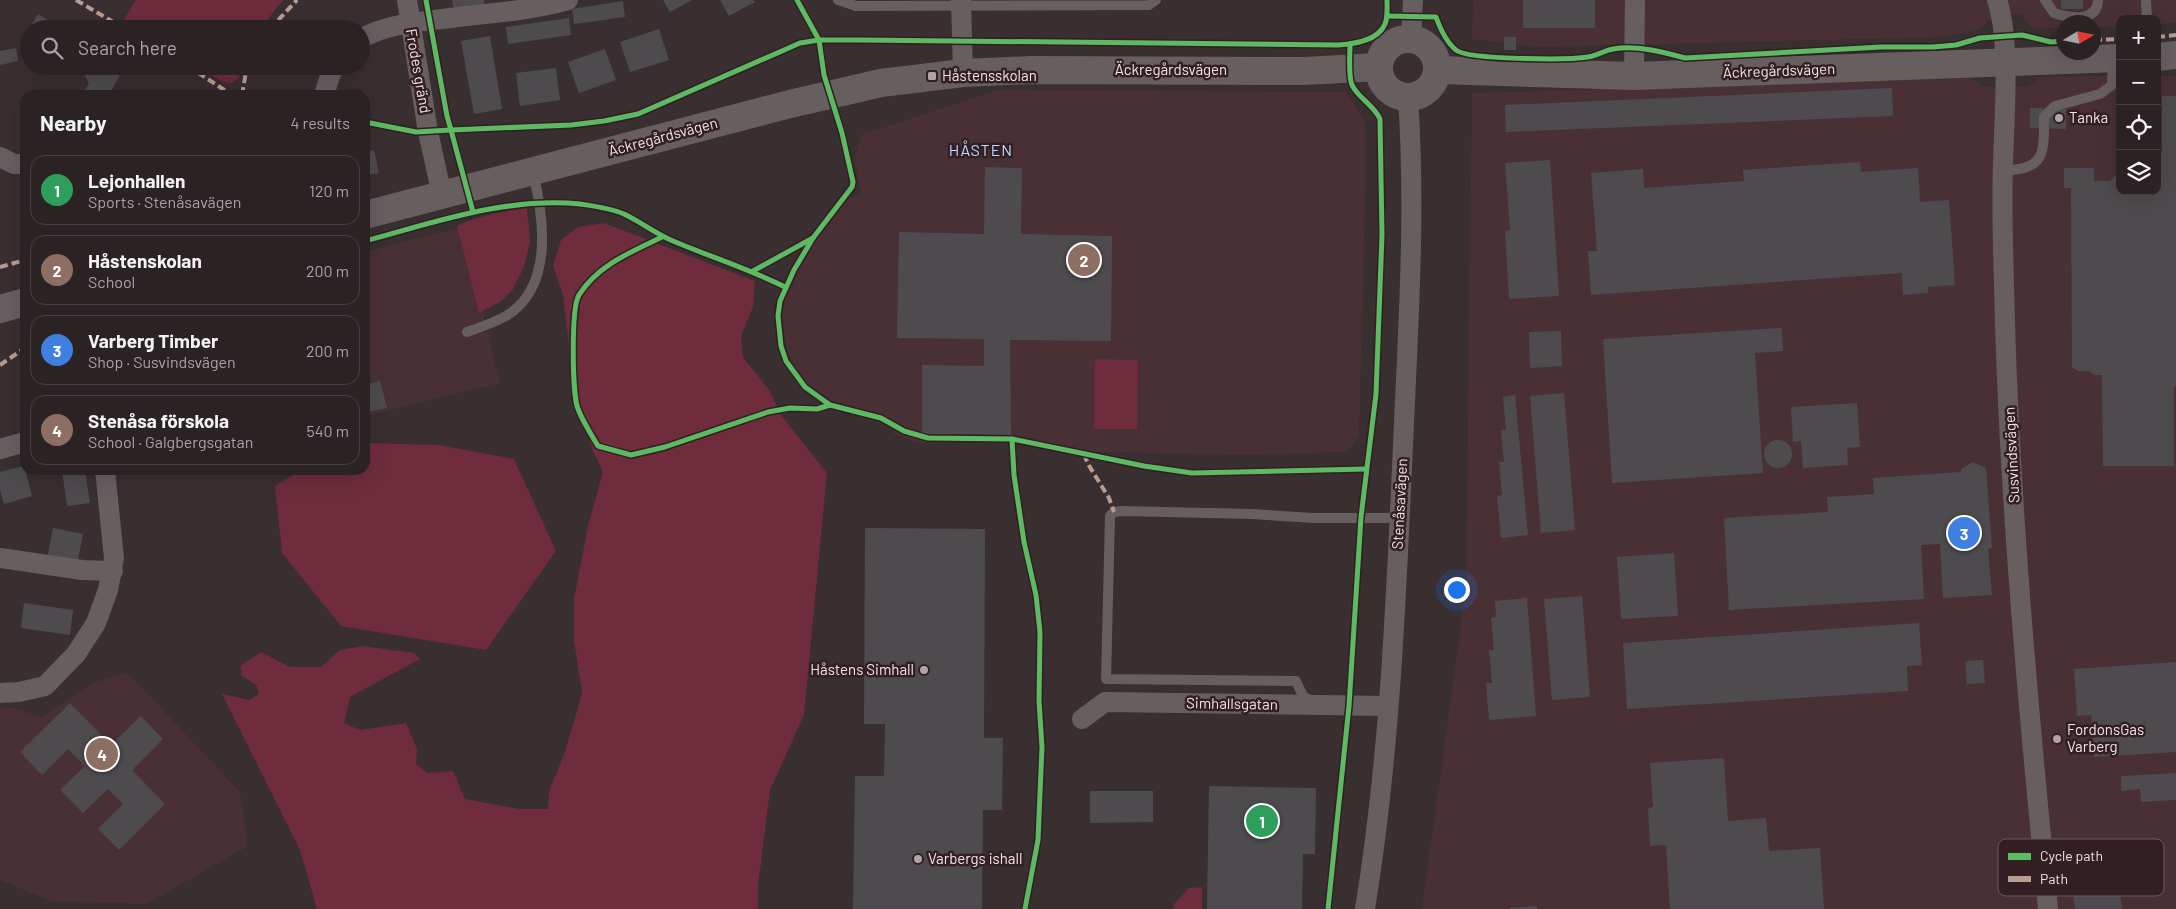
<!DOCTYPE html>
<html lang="en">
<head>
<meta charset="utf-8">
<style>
	:root { --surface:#2b2224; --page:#372f31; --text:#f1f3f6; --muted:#a6a4a6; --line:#473f41; --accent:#b1a4a6 }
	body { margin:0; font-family:Barlow,sans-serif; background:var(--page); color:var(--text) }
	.controls { position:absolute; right:15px; top:15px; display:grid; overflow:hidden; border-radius:10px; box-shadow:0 5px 20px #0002 }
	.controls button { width:45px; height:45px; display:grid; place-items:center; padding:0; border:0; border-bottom:1px solid var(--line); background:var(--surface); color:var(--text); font:25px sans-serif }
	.compass { position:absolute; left:2056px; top:15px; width:45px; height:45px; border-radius:50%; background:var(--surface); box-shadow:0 5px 20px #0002; rotate:80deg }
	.you { position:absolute; left:1456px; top:589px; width:18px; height:18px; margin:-12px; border:4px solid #fff; border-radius:50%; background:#1a73e8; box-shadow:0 0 0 8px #1a73e833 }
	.badge { display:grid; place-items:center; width:32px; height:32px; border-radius:50%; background:var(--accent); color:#fff; font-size:16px; font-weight:700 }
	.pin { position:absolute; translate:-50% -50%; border:2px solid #fff; box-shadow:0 1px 5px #0006 }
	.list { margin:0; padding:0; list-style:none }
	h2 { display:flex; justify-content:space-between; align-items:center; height:65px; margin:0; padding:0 20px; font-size:21px }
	h2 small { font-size:16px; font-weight:400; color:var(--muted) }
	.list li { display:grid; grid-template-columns:32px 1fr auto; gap:15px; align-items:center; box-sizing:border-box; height:70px; margin:0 10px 10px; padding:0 10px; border:1px solid var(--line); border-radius:15px }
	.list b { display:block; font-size:19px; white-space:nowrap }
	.list p { margin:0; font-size:16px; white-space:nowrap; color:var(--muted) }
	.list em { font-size:16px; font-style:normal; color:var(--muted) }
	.icon { flex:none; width:28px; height:28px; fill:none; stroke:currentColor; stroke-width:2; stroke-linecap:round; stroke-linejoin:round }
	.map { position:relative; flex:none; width:2176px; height:909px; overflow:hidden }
	.search { position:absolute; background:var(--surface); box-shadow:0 5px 20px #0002; left:20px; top:20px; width:350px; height:55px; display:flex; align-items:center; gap:12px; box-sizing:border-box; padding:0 18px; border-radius:28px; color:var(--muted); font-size:19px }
	.panel { position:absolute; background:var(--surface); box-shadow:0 5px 20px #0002; left:20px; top:90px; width:350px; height:385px; border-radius:15px }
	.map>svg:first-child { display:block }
	.built { fill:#493034 }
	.green { fill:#6e2c3c }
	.building { fill:#4e4b4f }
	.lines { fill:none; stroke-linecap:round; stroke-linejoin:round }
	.lane { stroke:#675e60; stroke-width:10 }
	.street { stroke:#675e60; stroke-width:20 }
	.secondary { stroke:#675e60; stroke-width:28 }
	.quiet { stroke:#b99d93; stroke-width:4; stroke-dasharray:8 4; stroke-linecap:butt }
	.cycleway-casing { stroke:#331f23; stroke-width:8 }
	.cycleway { stroke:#5cba63; stroke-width:5 }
	.poi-dot { fill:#b1a4a6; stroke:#331f23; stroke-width:2 }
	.labels { text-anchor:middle; stroke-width:5; stroke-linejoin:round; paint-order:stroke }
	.street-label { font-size:15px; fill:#f2e4e6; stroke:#331f23 }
	.poi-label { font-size:15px; fill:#f2e4e6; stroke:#331f23; text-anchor:start }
	.neighbourhood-label { font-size:16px; letter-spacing:1px; fill:#b9ddff; stroke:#331f23 }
	.key { fill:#331f23; stroke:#6c5a5e; stroke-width:1 }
	.key-label { font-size:14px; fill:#f2e4e6 }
</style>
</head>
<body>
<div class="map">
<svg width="2176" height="909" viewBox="0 0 2176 909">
	<rect width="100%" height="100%" fill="#392e30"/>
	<!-- built -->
	<g class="built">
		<path d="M1473,0H2176V23L2157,24V19H2120V27H2094V22H2064L2063,28L2033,29L2021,13L1989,21L1975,31L1939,37L1540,47L1472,39Z"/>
		<path d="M2120,76V191H2157V76H2176V909H1422L1466,588L1472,93L1972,78L1983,87H2028L2039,77Z"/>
		<path d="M998,90L1346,92L1365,120L1366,162L1359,436L1347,452L1251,455L1100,452L1000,442L917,443L894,434L883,415L835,403L815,390L802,378L792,364L786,345L782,314L785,299L813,244L849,198L861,194L854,158L861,135Z"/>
		<path d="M462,227L500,383L365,416V252Z"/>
		<path d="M127,672L240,792L248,846L146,904L50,901L0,880V707L13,708L42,717L95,682Z"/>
	</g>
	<!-- green -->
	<g class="green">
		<path d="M136,0H283L260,29H135L123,21Z"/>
		<path d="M197,66H241L239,78L232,83L221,81Z"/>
		<path d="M527,208L530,241L524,267L512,291L500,302L479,313L457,226C479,215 502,212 527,208Z"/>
		<path d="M604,223L755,281L753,307L741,336L743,357L770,391L781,415L827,473L804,715L770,790L758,887V909H317L300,850L222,694L250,700L259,693L256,685L242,676L240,666L261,652L290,667H321L340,650L363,646L414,653L420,659L350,697L344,723L360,730L406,723L417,749L416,764L428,773L453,771L465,799L520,809H548L549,791L565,752L582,693L574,641V599L588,526L603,472L593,451L574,390L563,295L553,265L561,240L578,227Z"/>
		<path d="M1095,359L1138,360L1137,429H1094Z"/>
		<path d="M365,443L439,445L514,459L556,551L486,650L341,626L282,553L275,486L302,470H365Z"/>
		<path d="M1202,887V909H1173L1174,904L1189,888Z"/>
	</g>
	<!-- building -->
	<g class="building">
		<path d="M452,0H484L485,8L454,13Z"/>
		<path d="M663,0H692L670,12Z"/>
		<path d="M720,0H753L755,2L729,16Z"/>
		<rect x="1523" y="0" width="72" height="28"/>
		<rect x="2061" y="0" width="22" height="9"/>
		<path d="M623,1L625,17L574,24L572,9Z"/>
		<path d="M38,14L56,25L54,29H29Z"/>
		<path d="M569,18L571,35L508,44L506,27Z"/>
		<path d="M29,29V48L20,43Z"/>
		<path d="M659,29L669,60L630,72L620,42Z"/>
		<path d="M490,36L502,109L474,114L461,41Z"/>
		<rect x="1504" y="37" width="12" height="13"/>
		<path d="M16,48L18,61L0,65V51Z"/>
		<path d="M605,49L616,80L579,93L568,62Z"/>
		<path d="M97,66H105L120,75L109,95H82L89,83L84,74Z"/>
		<path d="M556,68L560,100L520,106L516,73Z"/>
		<path d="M1892,88L1893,116L1506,132L1505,105Z"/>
		<path d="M2162,96H2176V387H2174V466H2103L2102,375H2095L2088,371H2078L2072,367L2071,188H2064V168H2094V181H2110L2120,171V191H2157V158L2162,152Z"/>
		<path d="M2030,108L2066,109V129L2030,128Z"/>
		<path d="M374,150L379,173L365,176V152Z"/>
		<path d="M1550,160L1559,296L1509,299L1505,231L1510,230L1505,163Z"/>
		<path d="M1860,162L1861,172L1918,168L1920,202L1949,200L1955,285L1928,287V293L1903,295L1902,273L1591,295L1588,251H1597L1591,173L1643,169L1644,188L1744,181L1743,170Z"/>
		<path d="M985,167L1022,168L1021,234L1112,236L1111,341L1010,340L1011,435L922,434V365L984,366V339L897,338L899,232L984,234Z"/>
		<path d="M1782,328L1783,351L1755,353L1763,473L1612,483L1603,339Z"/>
		<path d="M1561,331L1562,366L1530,368L1529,332Z"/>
		<path d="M380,381L387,408L365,413V385Z"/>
		<path d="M1564,393L1575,530L1541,533L1530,396Z"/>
		<path d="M1515,395L1528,535L1501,538L1497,496L1502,495L1499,462H1504L1501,430H1506L1503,397Z"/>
		<path d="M1857,403L1860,447L1847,448L1848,465L1803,468L1801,441L1793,442L1791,407Z"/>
		<circle cx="1778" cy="454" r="14"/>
		<path d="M1973,462L1986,468L1992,548L1988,549L1992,595L1943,598L1940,544L1921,545L1924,599L1729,610L1724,518L1828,512L1827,497L1874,494L1873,478L1961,472V469Z"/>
		<path d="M24,466L32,496L4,504L0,490V472Z"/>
		<path d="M62,470H85L90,503L67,506Z"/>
		<path d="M53,528L83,534L77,565L47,559Z"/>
		<path d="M865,528L985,529L984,738H1003L1002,810H983L982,909H853L855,776H884L885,724H864Z"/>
		<path d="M1674,553L1678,616L1621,619L1617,557Z"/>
		<path d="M1582,596L1590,697L1552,700L1544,599Z"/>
		<path d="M1527,598L1536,716L1489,720L1486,683H1492L1489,650H1494L1491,618L1496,617L1495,601Z"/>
		<path d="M24,603L73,610L70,635L21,628Z"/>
		<path d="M1919,623L1922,665L1907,666L1908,691L1627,709L1623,643Z"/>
		<path d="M1983,660L1985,683L1967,684L1965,661Z"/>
		<path d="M2176,662V752L2094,757L2091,715L2077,716L2074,669Z"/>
		<path d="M70,703L111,745L141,716L163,739L132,770L165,804L119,850L98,829L123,804L108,789L83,813L60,790L85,766L68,749L42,775L20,752Z"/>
		<path d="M1724,758L1728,821L1766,818L1769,851L1820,848L1824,909H1670L1666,845L1650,846L1648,808L1653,807L1650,763Z"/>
		<path d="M2176,773V800L2141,802L2140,789L2121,791V776Z"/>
		<path d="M1209,786L1316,788L1315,854H1303L1302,909H1207Z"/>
		<path d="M1090,791H1153V822L1090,823Z"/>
		<path d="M2119,888L2122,909H2075L2073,894Z"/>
		<path d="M1537,906V909H1510V908Z"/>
	</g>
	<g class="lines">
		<!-- lane -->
		<g class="lane">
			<path d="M838,0L856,6L1149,5L1156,0"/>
			<path d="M2045,0L2054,13C2070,18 2097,23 2098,0"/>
			<path d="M2146,2L2147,19"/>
			<path d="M2002,170C2046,171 2044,152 2044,117L2055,106L2100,94L2112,85L2113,59"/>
			<path d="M467,332C480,327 494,323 506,316C554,287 544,218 533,172"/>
			<path d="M1312,702L1303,696L1296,681L1106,679L1110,516L1114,512L1122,511L1252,514L1313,518H1399"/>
		</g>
		<!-- street -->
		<g class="street">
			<path d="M407,0L428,132L442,195"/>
			<path d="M961,0L963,73"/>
			<path d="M1997,0C2011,42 2004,119 2003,164C2001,217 2004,271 2005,324C2011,520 2029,715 2048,909"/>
			<path d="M361,39C386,23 429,21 458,17C495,13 532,10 568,0"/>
			<path d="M1411,39L1413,0"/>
			<path d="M1634,76L1635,0"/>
			<path d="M324,95L330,76L335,66"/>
			<path d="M0,157L14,164H25"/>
			<path d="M0,449L25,442"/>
			<path d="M0,558L82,570L113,571"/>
			<path d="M0,693L19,692L45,686L76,654L96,623L108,590L114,558L105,470"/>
			<path d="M1082,719L1105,702L1388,706"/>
			<path d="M1365,909C1390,756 1396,600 1403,445C1408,329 1416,213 1408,98"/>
		</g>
		<!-- secondary -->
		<g class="secondary">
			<circle cx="1408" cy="68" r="29"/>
			<path d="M2157,57L2176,55"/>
			<path d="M1437,70L1634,76L2120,58"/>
			<path d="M365,215L790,104L881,83L963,73L1031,70L1304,71L1379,67"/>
			<path d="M0,309L25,302"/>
		</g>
		<!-- quiet -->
		<g class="quiet">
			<path d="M76,0L125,29"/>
			<path d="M270,29L297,0"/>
			<path d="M2157,37L2176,35"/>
			<path d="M2094,40L2120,39"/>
			<path d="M188,66L232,95"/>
			<path d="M242,95L247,66"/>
			<path d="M0,267L25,260"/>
			<path d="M0,365L25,348"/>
			<path d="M1084,454L1088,464L1109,498L1114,512"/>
		</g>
		<!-- cycleway casing -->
		<g class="cycleway-casing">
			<g id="cycleway">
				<path d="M797,0L819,40L824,75L842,133L853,182L852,187L813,238L794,270L780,301L778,316L781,346L786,361L805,387L830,405L881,418L904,431L928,438L1012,439L1144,466L1192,473L1366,469"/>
				<path d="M1387,16L1436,17C1440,28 1446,42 1456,50C1467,60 1569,60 1588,57C1597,56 1605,50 1613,49C1637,45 1663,52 1685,58L1881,47H1933L1956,45L1980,38L2022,35L2051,42L2064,41"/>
				<path d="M365,122L416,132L451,130L447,116L426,0"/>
				<path d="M473,212L451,130L571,125L604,121L638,114L800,43L819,40H861L1338,45C1354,44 1378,41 1385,24C1388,17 1387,8 1387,0"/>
				<path d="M662,237C631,252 598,265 579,295C571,307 572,395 578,409C583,422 591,434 598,446L631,455L665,447L768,412L790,408L817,409L830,405"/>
				<path d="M365,241C436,222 506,197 580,204C594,206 610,208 624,214C641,222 656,234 673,241C711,257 749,269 785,287"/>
				<path d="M753,271L813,238"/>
				<path d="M1012,439L1014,475L1024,542L1036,595L1040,632L1039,701L1042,747L1038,840L1025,909"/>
				<path d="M1328,909L1349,706L1361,517L1376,394L1382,235L1380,119C1374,105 1358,98 1352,85C1348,74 1350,56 1350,44"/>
			</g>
		</g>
		<!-- cycleway -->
		<use href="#cycleway" class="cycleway"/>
	</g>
	<!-- markers -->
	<g class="poi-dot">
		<rect x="927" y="71" width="10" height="10" rx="2.5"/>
		<circle cx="2059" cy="118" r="5"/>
		<circle cx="924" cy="670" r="5"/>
		<circle cx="2057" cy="739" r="5"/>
		<circle cx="918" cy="859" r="5"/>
	</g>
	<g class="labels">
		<!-- street labels -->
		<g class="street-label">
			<text x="1171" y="75">Äckregårdsvägen</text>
			<text transform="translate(418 71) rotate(80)" y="5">Frodes gränd</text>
			<text transform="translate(1779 71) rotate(-2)" y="5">Äckregårdsvägen</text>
			<text transform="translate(663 137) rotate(-15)" y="5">Äckregårdsvägen</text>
			<text transform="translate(2012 455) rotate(-93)" y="5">Susvindsvägen</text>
			<text transform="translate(1400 504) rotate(-87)" y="5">Stenåsavägen</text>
			<text transform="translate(1232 704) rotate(1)" y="5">Simhallsgatan</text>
		</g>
		<!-- poi labels -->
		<g class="poi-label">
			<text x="942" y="81">Håstensskolan</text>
			<text x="2069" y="123">Tanka</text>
			<text x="914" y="675" text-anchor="end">Håstens Simhall</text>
			<text x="2067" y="735">FordonsGas<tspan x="2067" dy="17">Varberg</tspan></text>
			<text x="928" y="864">Varbergs ishall</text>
		</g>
		<!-- neighbourhood labels -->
		<g class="neighbourhood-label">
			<text x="981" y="156">HÅSTEN</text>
		</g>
	</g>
	<!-- legend -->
	<rect x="1998" y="839" width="166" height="57" rx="8" class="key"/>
	<rect x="2008" y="853" width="23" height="7" fill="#5cba63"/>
	<rect x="2008" y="876" width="23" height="6" fill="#b99d93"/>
	<g class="key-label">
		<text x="2040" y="861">Cycle path</text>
		<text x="2040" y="884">Path</text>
	</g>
</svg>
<div class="controls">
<button>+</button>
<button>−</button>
<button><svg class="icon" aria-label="locate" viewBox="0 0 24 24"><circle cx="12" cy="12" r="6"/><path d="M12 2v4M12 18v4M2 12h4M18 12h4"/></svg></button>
<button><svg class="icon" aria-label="layers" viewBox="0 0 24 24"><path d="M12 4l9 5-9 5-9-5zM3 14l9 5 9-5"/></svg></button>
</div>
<svg class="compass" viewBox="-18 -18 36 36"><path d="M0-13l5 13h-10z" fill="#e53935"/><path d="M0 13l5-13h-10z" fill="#a6a4a6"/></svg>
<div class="you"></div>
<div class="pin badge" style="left:1262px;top:821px;background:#2e9e5b">1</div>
<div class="pin badge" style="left:1084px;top:260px;background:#8d6e63">2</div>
<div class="pin badge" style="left:1964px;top:533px;background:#3f7fe0">3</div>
<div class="pin badge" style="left:102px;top:754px;background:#8d6e63">4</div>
<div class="search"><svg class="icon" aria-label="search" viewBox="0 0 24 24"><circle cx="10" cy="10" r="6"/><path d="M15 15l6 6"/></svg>Search here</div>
<section class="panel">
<h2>Nearby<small>4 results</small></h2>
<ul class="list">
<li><span class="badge" style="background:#2e9e5b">1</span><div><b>Lejonhallen</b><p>Sports · Stenåsavägen</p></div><em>120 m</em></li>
<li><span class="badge" style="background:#8d6e63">2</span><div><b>Håstenskolan</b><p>School</p></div><em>200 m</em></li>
<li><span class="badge" style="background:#3f7fe0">3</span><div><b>Varberg Timber</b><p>Shop · Susvindsvägen</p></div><em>200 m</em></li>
<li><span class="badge" style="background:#8d6e63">4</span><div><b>Stenåsa förskola</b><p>School · Galgbergsgatan</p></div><em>540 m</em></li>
</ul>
</section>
</div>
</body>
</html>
